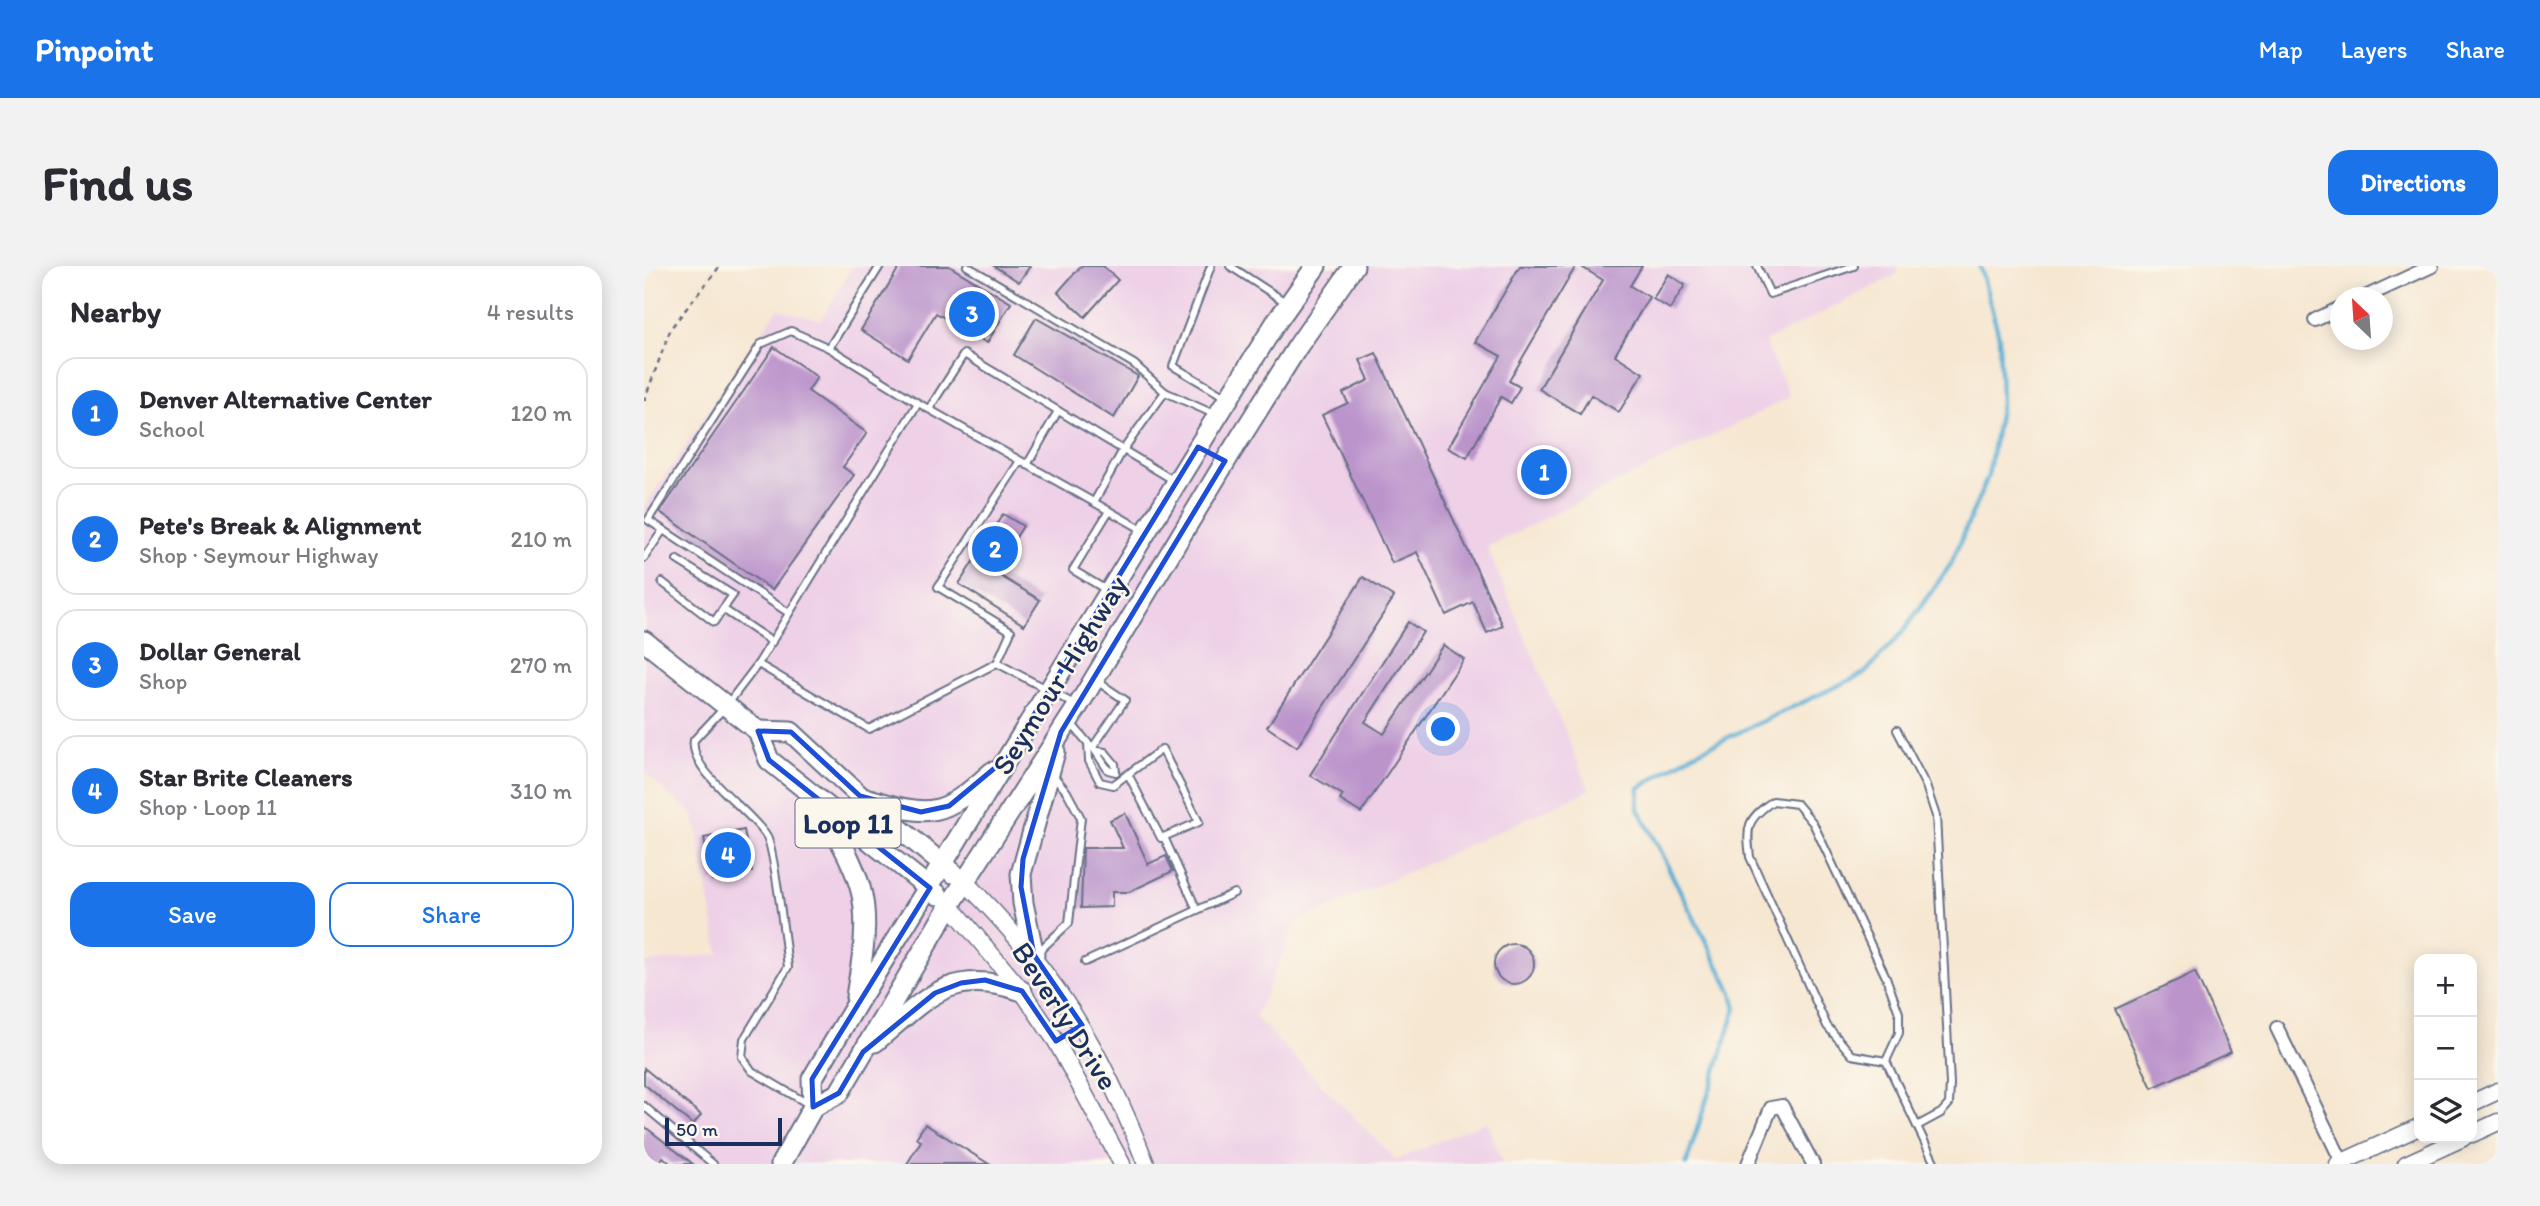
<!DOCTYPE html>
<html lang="en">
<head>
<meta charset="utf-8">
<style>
	:root { --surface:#fff; --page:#f2f2f3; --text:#2b2b33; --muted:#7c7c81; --line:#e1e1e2; --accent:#1a73e8 }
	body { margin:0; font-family:Itim,sans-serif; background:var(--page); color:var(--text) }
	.controls { position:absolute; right:21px; bottom:21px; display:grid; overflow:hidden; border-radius:14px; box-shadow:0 4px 18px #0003 }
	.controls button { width:63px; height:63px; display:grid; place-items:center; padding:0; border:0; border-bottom:2px solid var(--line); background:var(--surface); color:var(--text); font:35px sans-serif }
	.compass { position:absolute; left:1686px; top:21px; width:63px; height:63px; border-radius:50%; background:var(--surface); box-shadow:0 4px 18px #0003; rotate:335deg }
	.scale { position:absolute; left:21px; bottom:18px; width:117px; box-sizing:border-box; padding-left:7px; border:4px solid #1b2f5e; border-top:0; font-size:19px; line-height:24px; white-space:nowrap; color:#1b2f5e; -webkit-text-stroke:5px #fbf7ec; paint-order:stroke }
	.you { position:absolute; left:800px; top:464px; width:24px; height:24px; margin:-18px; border:5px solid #fff; border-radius:50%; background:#1a73e8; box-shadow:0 0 0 10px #1a73e833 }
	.badge { display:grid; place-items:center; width:46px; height:46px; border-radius:50%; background:var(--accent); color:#fff; font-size:23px; font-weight:700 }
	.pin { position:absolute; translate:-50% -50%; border:4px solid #fff; box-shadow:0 2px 7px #0006 }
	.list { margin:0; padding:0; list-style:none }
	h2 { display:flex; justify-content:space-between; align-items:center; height:91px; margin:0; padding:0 28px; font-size:30px }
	h2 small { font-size:23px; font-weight:400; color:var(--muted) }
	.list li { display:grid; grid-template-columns:46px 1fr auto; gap:21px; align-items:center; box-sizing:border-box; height:112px; margin:0 14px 14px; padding:0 14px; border:2px solid var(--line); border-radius:21px }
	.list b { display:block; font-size:26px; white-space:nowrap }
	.list p { margin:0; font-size:23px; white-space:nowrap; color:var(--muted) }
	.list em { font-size:23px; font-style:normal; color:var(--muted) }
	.actions { display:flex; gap:14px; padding:21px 28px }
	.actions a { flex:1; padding:16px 0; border:2px solid var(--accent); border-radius:21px; text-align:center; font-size:24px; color:var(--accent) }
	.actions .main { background:var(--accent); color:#fff }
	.icon { flex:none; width:38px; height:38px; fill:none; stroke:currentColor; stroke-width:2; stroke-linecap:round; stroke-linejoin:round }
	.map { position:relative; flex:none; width:1854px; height:898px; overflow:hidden; border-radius:21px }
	header { display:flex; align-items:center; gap:42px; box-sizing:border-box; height:98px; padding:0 35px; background:var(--accent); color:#fff }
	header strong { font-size:33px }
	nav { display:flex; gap:38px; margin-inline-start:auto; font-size:24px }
	.intro { display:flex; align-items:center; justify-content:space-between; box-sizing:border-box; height:168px; padding:0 42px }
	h1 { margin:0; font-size:49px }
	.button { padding:18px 32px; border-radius:21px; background:var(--accent); color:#fff; font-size:24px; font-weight:700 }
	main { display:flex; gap:42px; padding:0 42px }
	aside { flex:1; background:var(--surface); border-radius:21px; box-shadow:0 4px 18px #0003 }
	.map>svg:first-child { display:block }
	.built { fill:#eed0e7 }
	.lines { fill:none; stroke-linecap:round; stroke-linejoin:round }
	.stream { stroke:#58add4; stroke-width:4.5 }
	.building { fill:#bb94cc }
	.service-casing { stroke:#686f86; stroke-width:10 }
	.minor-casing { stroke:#686f86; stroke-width:16 }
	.tertiary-casing { stroke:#686f86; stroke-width:19 }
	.primary-casing { stroke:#686f86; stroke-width:23 }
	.path { stroke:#686f86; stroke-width:2.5; stroke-dasharray:5 5; stroke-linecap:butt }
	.service { stroke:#fff; stroke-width:6 }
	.minor { stroke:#fff; stroke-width:12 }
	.tertiary { stroke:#fff; stroke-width:16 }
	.primary { stroke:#fff; stroke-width:19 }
	.marked { fill:none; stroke:#1d4ed8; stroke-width:5; stroke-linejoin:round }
	.labels { text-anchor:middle; stroke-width:5; stroke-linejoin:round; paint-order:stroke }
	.shield { fill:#fbf7ec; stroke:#5e6b89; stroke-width:2 }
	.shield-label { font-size:28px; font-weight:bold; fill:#1b2f5e }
	.street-label { font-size:30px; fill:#1b2f5e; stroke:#fbf7ec }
</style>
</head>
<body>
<header>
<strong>Pinpoint</strong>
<nav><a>Map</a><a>Layers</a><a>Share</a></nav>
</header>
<div class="intro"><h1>Find us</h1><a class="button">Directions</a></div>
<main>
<aside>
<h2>Nearby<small>4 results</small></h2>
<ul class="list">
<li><span class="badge">1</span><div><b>Denver Alternative Center</b><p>School</p></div><em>120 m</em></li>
<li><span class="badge">2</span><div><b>Pete's Break &amp; Alignment</b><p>Shop · Seymour Highway</p></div><em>210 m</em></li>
<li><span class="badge">3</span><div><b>Dollar General</b><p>Shop</p></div><em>270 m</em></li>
<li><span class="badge">4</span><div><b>Star Brite Cleaners</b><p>Shop · Loop 11</p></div><em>310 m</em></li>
</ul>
<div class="actions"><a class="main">Save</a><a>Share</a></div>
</aside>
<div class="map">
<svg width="1854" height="898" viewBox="0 0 1854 898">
	<rect width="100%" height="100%" fill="#fbf7ec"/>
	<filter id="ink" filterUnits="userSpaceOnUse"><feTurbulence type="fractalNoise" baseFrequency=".0143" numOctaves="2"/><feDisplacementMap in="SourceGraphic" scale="14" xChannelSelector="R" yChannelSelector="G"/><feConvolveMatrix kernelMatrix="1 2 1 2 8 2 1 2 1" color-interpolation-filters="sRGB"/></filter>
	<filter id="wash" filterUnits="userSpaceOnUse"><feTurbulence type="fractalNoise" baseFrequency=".00686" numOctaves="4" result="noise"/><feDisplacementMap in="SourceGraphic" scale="28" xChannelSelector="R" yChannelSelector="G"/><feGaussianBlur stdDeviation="1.57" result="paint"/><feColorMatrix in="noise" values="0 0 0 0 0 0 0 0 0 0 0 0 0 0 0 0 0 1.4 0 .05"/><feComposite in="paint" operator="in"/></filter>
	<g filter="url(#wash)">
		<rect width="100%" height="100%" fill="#f6e7d1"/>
		<!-- built -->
		<path class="built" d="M209,0H1252L1254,8L1121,76L1146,131L843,281L946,524L653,656L611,751L752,894L842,855L859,898H0V697L75,688L50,550L0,506V241L134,43L177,54Z"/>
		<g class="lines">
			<!-- stream -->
			<path class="stream" d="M1042,898L1092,742L1088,727L994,542L995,522L1051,487L1221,407L1258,367L1307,298L1344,210L1357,137L1355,70L1336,0"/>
		</g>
		<g id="blocks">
			<!-- building -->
			<g class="building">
				<path d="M256,0H305L367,37L343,77L292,47L264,93L217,64Z"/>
				<path d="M350,0H386L375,16Z"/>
				<path d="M437,0H459L474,14L441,51L414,26Z"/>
				<path d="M876,0H932L865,115L876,121L867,137L857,131L823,192L804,182L857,90L831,76Z"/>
				<path d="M936,0H998L986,20L1005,31L971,89L999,107L975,146L947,129L936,148L895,123L959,14Z"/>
				<path d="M1024,8L1041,19L1026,43L1009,33Z"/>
				<path d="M392,52L494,110L470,152L370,89Z"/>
				<path d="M130,81L173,111L164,125L223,167L199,201L210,209L128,324L16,246Z"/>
				<path d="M732,87L859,360L843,367L829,336L802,349L773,286L748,297L678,149L704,137L699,127L725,114L716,94Z"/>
				<path d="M359,248L379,260L350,306L396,334L380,359L315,318Z"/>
				<path d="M719,311L750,331L653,481L623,461Z"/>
				<path d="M764,356L779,366L721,456L740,468L799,379L820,393L717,547L696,534L699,529L666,509Z"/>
				<path d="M481,547L504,598L522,590L529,605L485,626H468V641L437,642L439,582H479L466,554Z"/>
				<path d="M100,564L108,606L68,614L60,572Z"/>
				<circle cx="870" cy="698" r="20"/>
				<path d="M1551,706L1587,786L1508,822L1471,743Z"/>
				<path d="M0,802L57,849L49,859L0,818Z"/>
				<path d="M281,858L345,898H263L277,875L272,872Z"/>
				<path d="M0,860L49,898H27L19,891L14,898H0Z"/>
			</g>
		</g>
	</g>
	<g filter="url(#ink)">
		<use href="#blocks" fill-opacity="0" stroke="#686f86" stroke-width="2"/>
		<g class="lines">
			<!-- service casing -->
			<g class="service-casing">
				<g id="service">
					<path d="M236,0L185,82L274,137"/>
					<path d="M323,0L490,98L521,126"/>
					<path d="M567,0L529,100L583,132"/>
					<path d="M586,0L643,37"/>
					<path d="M1113,0L1126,28L1210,0"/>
					<path d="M285,143L320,88L529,214"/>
					<path d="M383,199L414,145"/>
					<path d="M450,236L479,184L521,126L572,149"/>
					<path d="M0,292L19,264"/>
					<path d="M33,294L89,329L79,343L128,376"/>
					<path d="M18,316L70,356L79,343"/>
					<path d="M464,325L429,304L465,245"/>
					<path d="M145,347L4,254L117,78L147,65L185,82"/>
					<path d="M353,397L367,365L294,321L376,195"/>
					<path d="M114,398L82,440L50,474C44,505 108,545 123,571C131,586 141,678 144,701L100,773L98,791L108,805L166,839"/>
					<path d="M432,439L353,397L225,463L114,398L274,137L499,264"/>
					<path d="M426,456L444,477L445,495L456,516L469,519L518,483L555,556L517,572L485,510"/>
					<path d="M1253,464L1282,520L1292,550L1306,818L1305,838L1297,847L1273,860"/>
					<path d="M448,480L464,504L472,506L471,498L461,486L454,485"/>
					<path d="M449,481L481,434L454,416"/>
					<path d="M1129,535L1153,538L1169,557L1242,711L1255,747V767L1242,795L1208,789L1183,760L1106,591C1102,560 1103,553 1129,535Z"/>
					<path d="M520,571L553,644"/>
					<path d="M394,686L425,657L437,552L423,526L409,509"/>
					<path d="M441,696L590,627"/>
					<path d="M1242,795L1291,898"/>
					<path d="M0,840L69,898"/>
				</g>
			</g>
			<!-- minor casing -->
			<g class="minor-casing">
				<g id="minor">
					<path d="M1719,32L1788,0"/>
					<path d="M1671,54L1696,42"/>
					<path d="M1633,762L1699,898"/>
					<path d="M1104,898L1127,842L1138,840L1169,898"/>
				</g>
			</g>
			<!-- tertiary casing -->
			<g class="tertiary-casing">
				<g id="tertiary">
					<path d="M321,616C411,706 456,779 502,898"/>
					<path d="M306,639L378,725L412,775L478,898"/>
					<path d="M1828,837L1854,825"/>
					<path d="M1828,868L1854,856"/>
					<path d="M1694,898L1775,861"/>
					<path d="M1762,898L1819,872"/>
				</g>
			</g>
			<!-- primary casing -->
			<g class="primary-casing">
				<g id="primary">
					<path d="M0,375L114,465L125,494L294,629"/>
					<path d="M114,465L147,466L216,530L309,607"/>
					<path d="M225,533C289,552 298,551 348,506"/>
					<path d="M177,540C192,568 211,597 218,629C225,662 217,698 212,731"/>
					<path d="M390,689L379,637L377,608L411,486"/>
					<path d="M231,776C283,732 306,700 378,725"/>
					<path d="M169,841L195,827L306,639L434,440L586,188L654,80L710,0"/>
					<path d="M137,898L169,841L168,813L212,739L561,170L631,58L672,0"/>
				</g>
			</g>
			<!-- path -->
			<path class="path" d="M0,135L27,62L76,0"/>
			<!-- service -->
			<use href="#service" class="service"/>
			<!-- minor -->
			<use href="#minor" class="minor"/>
			<!-- tertiary -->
			<use href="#tertiary" class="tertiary"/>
			<!-- primary -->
			<use href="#primary" class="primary"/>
		</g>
	</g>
	<!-- marked area -->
	<path class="marked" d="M554,181L581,195L417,466L379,593L377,621L390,689L438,759L412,775L378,725L341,714L317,717L291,727L219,786L195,827L169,841L168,813L286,622L125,494L114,465L147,466L216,530L277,546L305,540L364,491Z"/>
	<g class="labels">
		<!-- shield labels -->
		<rect class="shield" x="151.5" y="532.5" width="105" height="49" rx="5"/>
		<g class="shield-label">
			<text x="204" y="567">Loop 11</text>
		</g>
		<!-- street labels -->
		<g class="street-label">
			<text transform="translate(416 409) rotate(-58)" y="10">Seymour Highway</text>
			<text transform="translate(421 750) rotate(57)" y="10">Beverly Drive</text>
		</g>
	</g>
</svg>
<div class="controls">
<button>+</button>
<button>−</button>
<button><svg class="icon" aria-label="layers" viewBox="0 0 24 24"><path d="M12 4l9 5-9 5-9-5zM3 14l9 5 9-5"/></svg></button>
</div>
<svg class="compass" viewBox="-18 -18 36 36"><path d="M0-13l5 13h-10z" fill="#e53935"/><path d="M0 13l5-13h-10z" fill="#7c7c81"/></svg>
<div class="scale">50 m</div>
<div class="you"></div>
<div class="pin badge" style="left:900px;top:206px">1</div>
<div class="pin badge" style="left:351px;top:283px">2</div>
<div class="pin badge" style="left:328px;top:48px">3</div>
<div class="pin badge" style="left:84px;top:589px">4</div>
</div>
</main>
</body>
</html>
